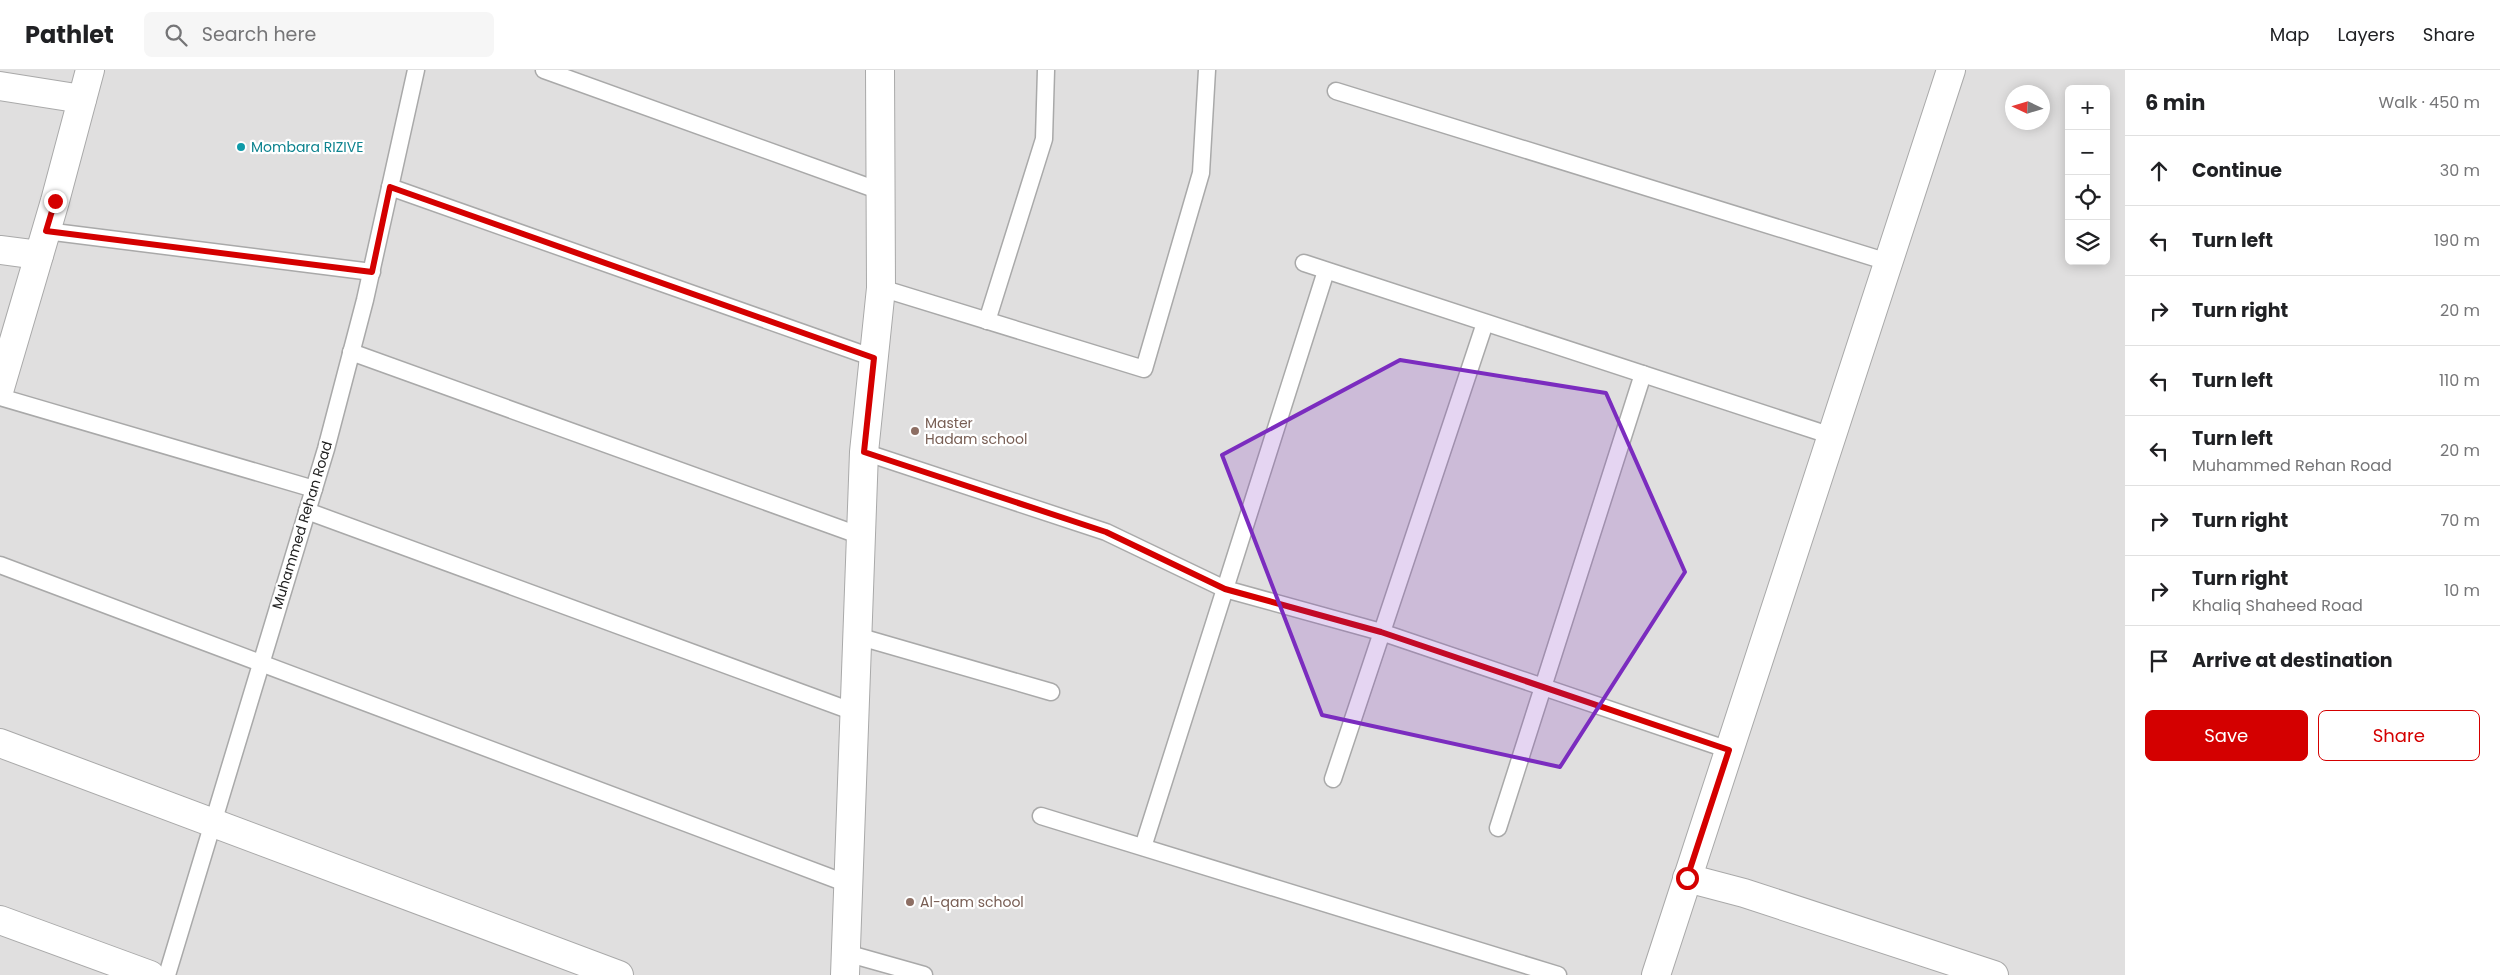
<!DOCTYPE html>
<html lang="en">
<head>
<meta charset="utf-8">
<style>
	:root { --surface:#fff; --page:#f6f6f6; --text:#202124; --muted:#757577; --line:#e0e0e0; --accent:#d40000 }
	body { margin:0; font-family:Poppins,sans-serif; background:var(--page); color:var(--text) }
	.controls { position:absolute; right:15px; top:15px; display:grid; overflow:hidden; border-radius:8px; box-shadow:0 2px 12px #0003 }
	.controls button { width:45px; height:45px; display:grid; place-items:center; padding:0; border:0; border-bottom:1px solid var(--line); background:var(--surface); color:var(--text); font:25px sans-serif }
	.compass { position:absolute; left:2005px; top:15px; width:45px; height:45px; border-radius:50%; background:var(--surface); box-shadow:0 2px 12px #0003; rotate:274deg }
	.stop { position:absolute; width:15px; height:15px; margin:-11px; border:4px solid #d40000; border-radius:50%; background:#fff }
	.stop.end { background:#d40000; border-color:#fff; box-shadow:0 1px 5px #0008 }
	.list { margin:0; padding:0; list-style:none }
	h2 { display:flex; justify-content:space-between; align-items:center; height:65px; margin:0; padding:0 20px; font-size:21px }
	h2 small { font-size:16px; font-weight:400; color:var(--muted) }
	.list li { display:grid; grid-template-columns:32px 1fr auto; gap:15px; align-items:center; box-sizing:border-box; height:70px; padding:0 20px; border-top:1px solid var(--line) }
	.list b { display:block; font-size:19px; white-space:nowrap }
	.list p { margin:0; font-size:16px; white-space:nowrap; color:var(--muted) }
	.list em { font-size:16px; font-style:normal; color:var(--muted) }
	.actions { display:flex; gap:10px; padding:15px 20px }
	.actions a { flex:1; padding:11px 0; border:1px solid var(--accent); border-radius:8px; text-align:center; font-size:18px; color:var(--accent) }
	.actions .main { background:var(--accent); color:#fff }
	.icon { flex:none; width:28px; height:28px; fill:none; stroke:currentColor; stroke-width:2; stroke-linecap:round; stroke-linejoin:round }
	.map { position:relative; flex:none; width:2125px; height:905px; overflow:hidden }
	header { display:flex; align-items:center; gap:30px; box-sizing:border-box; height:70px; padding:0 25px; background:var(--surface); border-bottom:1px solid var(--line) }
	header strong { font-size:24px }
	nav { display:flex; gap:28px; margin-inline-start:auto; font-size:18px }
	.search { width:350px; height:45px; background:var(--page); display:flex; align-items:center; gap:12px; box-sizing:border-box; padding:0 18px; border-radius:8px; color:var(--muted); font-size:19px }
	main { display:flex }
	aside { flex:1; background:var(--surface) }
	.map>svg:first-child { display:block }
	.residential { fill:#e0dfdf; fill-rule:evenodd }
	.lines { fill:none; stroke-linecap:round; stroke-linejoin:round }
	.lane-casing { stroke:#a9a9a9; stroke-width:19 }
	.street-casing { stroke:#a9a9a9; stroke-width:30 }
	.lane { stroke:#fff; stroke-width:16 }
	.street { stroke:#fff; stroke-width:28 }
	.route { stroke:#d40000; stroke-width:6 }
	.marked { fill:#7b2cbf; fill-opacity:0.2; stroke:#7b2cbf; stroke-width:4; stroke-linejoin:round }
	.culture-dot { fill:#0f9aa8; stroke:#fff; stroke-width:2 }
	.education-dot { fill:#8d6e63; stroke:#fff; stroke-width:2 }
	.labels { text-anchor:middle; stroke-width:4.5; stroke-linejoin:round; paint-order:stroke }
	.culture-label { font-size:14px; fill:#0d838f; stroke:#fff; text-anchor:start }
	.education-label { font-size:14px; fill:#785e54; stroke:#fff; text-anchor:start }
	.street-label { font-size:14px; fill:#222; stroke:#fff }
</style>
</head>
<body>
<header>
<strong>Pathlet</strong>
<div class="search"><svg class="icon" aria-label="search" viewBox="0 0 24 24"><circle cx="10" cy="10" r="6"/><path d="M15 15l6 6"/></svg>Search here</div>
<nav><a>Map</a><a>Layers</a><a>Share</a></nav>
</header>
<main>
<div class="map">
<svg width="2125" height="905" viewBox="0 0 2125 905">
	<rect width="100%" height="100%" fill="#f2efe9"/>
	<!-- residential -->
	<path class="residential" d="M0,0H2125V905H0ZM2069,19H2106V191H2069ZM2012,22H2042V52H2012Z"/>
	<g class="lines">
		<!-- lane casing -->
		<g class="lane-casing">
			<g id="lane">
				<path d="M544,0L880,121"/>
				<path d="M1336,21L1888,192"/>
				<path d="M390,117L874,288"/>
				<path d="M46,161L372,202"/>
				<path d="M1304,193L1832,366"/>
				<path d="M881,218L1144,299L1201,103L1207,0"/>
				<path d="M987,251L1044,69L1046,0"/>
				<path d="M351,282L861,466"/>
				<path d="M0,327L314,419"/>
				<path d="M864,382L1106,462L1225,519L1381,562L1729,680"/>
				<path d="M307,441L854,642"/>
				<path d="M0,495L848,814"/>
				<path d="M857,566L1051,622"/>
				<path d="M1333,709L1485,253"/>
				<path d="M1041,746L1558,905"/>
				<path d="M1498,758L1643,304"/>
				<path d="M1143,777L1326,201"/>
				<path d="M846,883L924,905"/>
				<path d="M167,905L326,379L365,230L416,0"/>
			</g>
		</g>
		<!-- street casing -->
		<g class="street-casing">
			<g id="street">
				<path d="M0,16L82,29"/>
				<path d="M0,180L39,185"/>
				<path d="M0,318L55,131L90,0"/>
				<path d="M0,673L619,905"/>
				<path d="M1687,808L1744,823L1994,905"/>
				<path d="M0,850L150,905"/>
				<path d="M845,905L864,382L881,218L880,0"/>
				<path d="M1656,905L1951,0"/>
			</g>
		</g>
		<!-- lane -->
		<use href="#lane" class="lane"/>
		<!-- street -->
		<use href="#street" class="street"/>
	</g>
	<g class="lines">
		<!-- route -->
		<path class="route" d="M55,131L46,161L372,202L390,117L874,288L864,382L1106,462L1225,519L1381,562L1729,680L1687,808"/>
	</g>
	<!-- marked area -->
	<path class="marked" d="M1400,290L1606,323L1685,502L1560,697L1322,645L1222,385Z"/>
	<!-- markers -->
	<circle class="culture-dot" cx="241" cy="77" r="5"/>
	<g class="education-dot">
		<circle cx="915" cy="361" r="5"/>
		<circle cx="910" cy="832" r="5"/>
	</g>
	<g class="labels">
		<!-- culture labels -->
		<g class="culture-label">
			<text x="251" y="82">Mombara RIZIVE</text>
		</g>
		<!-- education labels -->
		<g class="education-label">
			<text x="925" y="358">Master<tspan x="925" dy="16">Hadam school</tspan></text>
			<text x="920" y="837">Al-qam school</text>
		</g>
		<!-- street labels -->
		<g class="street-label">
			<text transform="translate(302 455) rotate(-73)" y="5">Muhammed Rehan Road</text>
		</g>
	</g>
</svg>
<div class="controls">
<button>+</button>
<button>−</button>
<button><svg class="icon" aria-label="locate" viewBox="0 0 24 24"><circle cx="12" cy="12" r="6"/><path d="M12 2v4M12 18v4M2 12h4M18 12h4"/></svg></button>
<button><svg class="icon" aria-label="layers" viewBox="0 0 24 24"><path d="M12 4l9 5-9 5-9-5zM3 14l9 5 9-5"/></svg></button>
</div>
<svg class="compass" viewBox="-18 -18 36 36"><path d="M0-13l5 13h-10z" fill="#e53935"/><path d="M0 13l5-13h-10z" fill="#757577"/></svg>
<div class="stop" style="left:1687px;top:808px"></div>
<div class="stop end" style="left:55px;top:131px"></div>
</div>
<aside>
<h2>6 min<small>Walk · 450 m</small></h2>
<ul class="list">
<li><svg class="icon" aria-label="ahead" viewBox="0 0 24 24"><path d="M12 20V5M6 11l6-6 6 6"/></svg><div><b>Continue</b></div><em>30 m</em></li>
<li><svg class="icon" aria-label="left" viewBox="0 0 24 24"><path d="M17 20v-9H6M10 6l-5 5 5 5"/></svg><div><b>Turn left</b></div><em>190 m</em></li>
<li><svg class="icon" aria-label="right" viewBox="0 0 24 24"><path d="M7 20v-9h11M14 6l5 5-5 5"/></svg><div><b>Turn right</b></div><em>20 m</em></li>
<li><svg class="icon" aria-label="left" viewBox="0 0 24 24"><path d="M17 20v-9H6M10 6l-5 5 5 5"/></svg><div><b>Turn left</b></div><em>110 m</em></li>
<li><svg class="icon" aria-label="left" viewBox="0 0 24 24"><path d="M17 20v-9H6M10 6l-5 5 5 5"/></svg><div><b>Turn left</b><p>Muhammed Rehan Road</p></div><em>20 m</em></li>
<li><svg class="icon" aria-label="right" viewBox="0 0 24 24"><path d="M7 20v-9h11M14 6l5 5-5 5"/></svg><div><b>Turn right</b></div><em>70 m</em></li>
<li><svg class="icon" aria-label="right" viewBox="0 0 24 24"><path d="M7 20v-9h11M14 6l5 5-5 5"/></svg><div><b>Turn right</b><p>Khaliq Shaheed Road</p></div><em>10 m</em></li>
<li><svg class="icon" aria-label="arrive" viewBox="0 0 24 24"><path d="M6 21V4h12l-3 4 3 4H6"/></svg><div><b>Arrive at destination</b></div></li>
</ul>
<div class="actions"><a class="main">Save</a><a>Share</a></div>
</aside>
</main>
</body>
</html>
